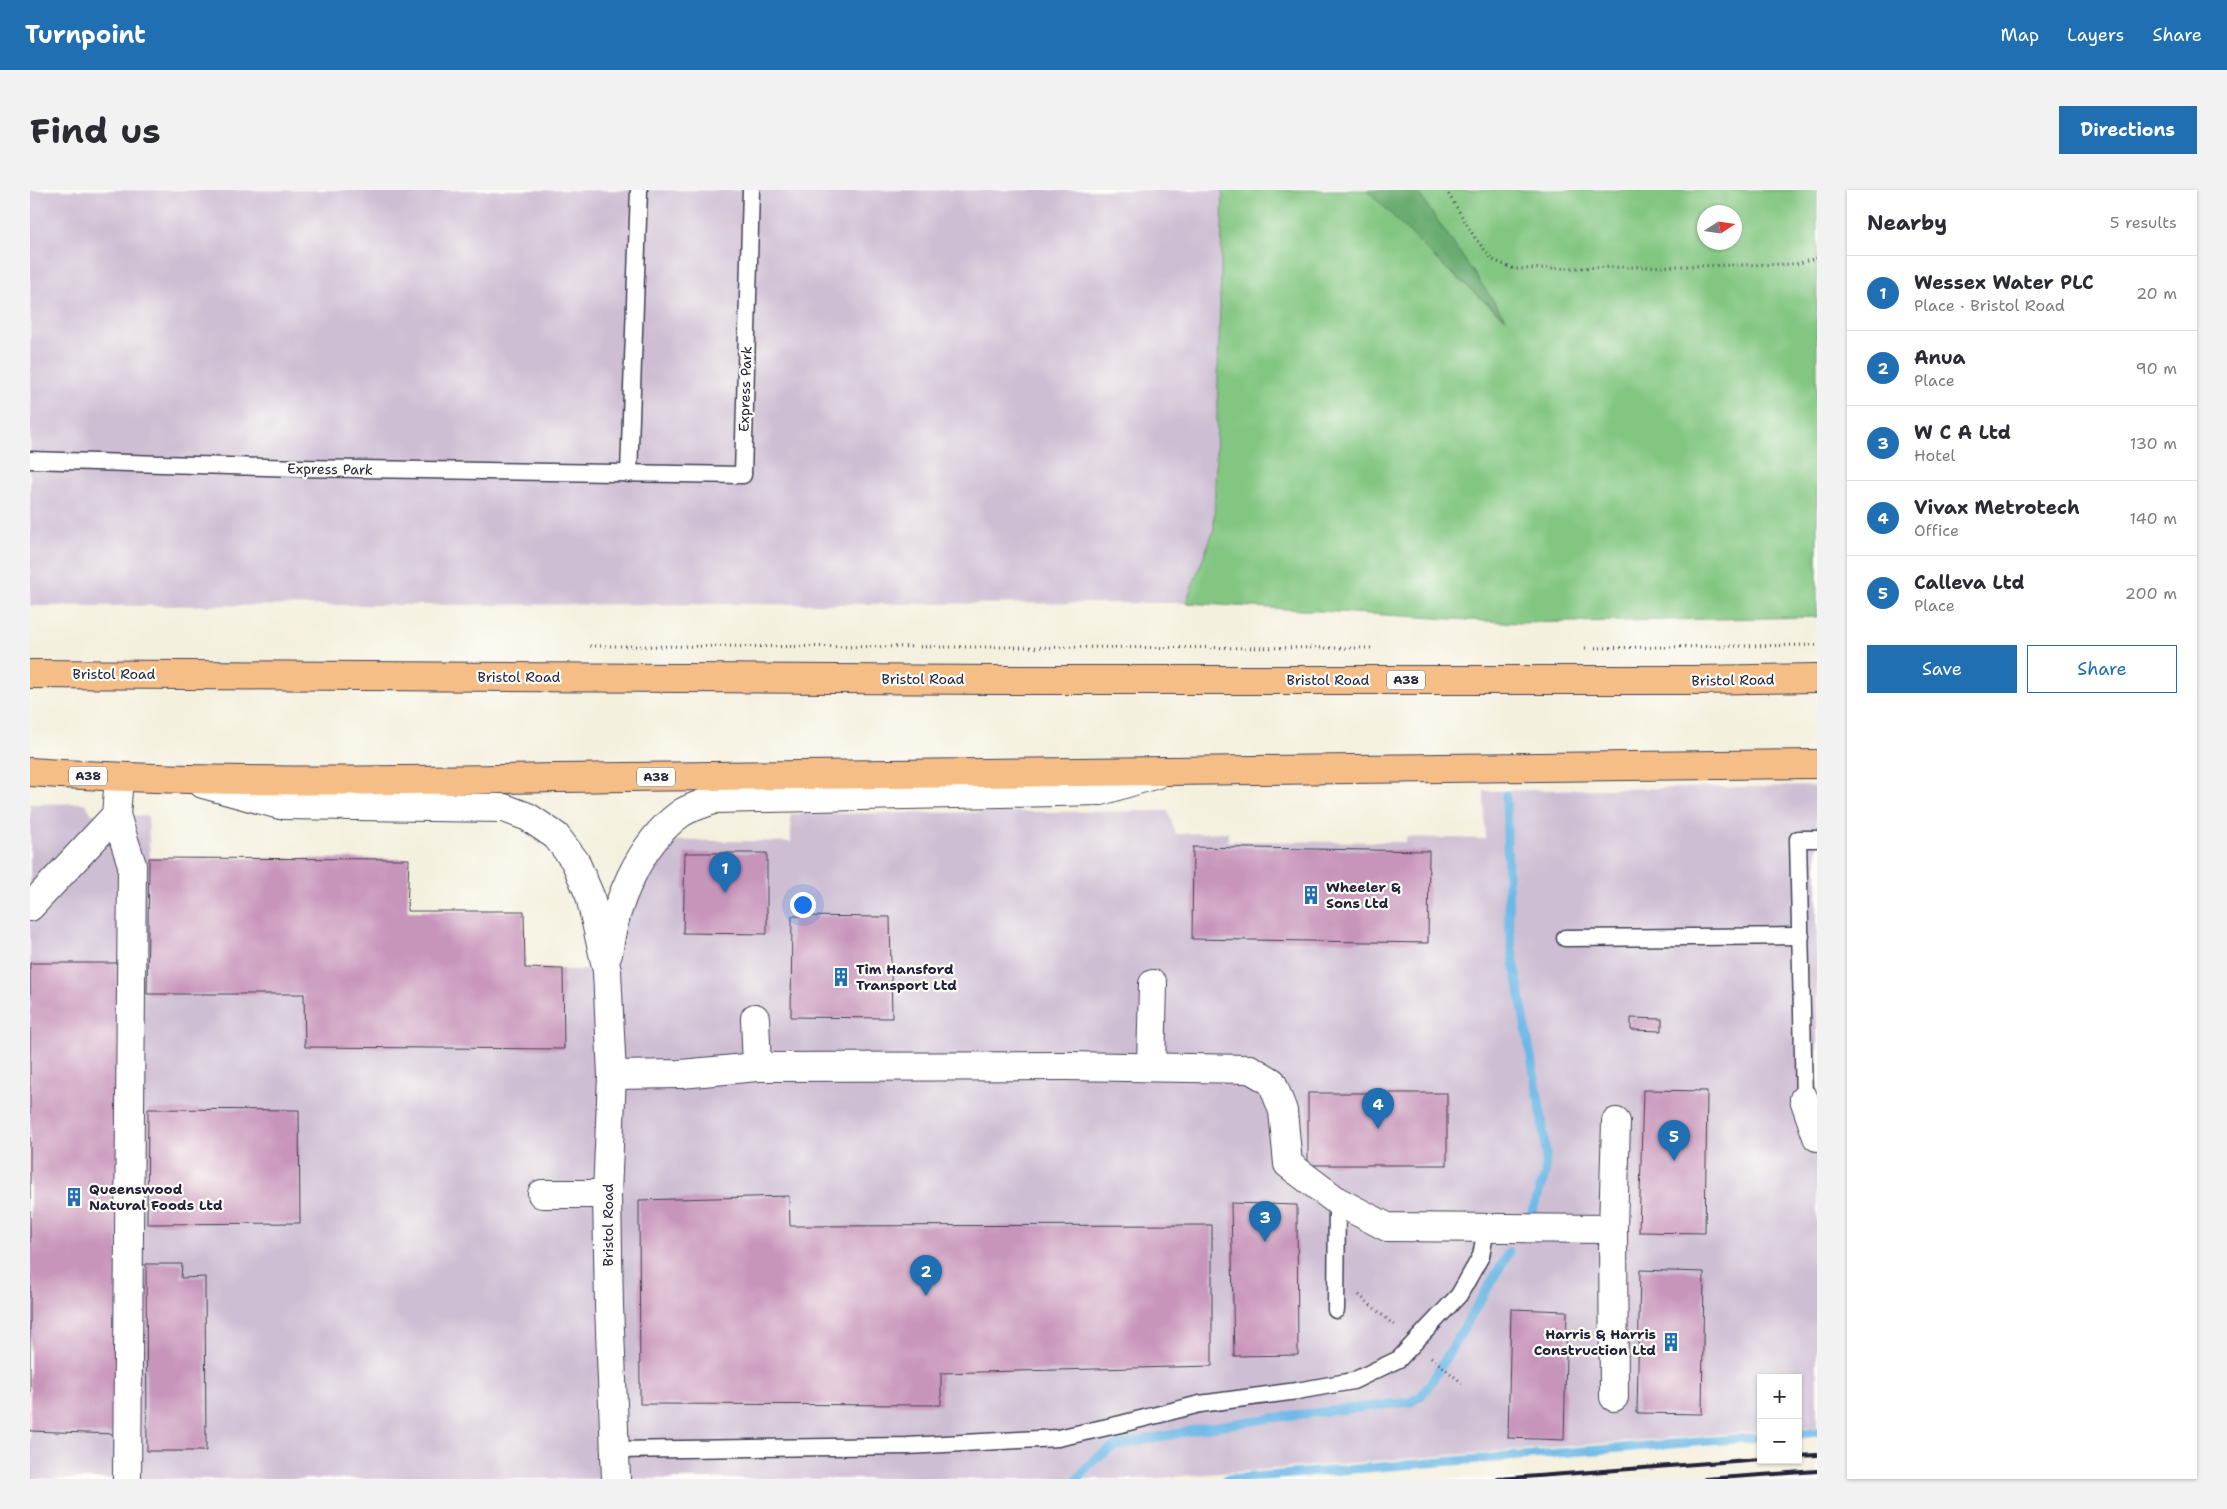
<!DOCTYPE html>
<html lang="en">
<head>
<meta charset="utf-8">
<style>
	:root { --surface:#fff; --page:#f2f2f3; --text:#2b2b33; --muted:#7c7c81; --line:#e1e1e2; --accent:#1f6fb2 }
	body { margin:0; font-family:"Shantell Sans",sans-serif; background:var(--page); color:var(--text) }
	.controls { position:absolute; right:15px; bottom:15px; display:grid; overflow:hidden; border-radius:0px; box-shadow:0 1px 4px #0004 }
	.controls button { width:45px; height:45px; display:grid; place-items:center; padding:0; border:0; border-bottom:1px solid var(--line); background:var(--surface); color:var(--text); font:25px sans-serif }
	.compass { position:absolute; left:1667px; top:15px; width:45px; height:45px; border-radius:50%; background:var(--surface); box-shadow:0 1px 4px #0004; rotate:78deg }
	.you { position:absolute; left:772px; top:714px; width:18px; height:18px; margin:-12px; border:4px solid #fff; border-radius:50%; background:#1a73e8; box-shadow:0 0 0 8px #1a73e833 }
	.badge { display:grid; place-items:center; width:32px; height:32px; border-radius:50%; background:var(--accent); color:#fff; font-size:16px; font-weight:700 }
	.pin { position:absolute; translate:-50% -41px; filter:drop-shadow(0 1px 2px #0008) }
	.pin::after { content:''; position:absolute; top:26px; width:18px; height:15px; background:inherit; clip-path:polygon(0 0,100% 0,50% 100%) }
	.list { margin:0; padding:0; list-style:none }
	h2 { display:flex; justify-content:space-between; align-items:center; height:65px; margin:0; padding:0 20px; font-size:21px }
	h2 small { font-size:16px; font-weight:400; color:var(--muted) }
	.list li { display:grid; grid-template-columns:32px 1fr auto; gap:15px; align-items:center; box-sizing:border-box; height:75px; padding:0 20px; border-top:1px solid var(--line) }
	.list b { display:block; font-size:19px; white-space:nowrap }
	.list p { margin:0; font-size:16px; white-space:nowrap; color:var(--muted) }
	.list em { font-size:16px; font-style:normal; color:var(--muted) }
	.actions { display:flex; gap:10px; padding:15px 20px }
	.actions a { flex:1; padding:11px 0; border:1px solid var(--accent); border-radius:0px; text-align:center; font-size:18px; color:var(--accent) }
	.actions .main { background:var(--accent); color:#fff }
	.map { position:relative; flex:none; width:1787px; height:1289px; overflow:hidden; border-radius:0px }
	header { display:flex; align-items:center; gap:30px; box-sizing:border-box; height:70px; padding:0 25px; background:var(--accent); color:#fff }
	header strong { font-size:24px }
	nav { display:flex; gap:28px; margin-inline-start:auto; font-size:18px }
	.intro { display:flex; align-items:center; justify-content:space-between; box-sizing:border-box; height:120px; padding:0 30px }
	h1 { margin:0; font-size:35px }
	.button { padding:12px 22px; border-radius:0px; background:var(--accent); color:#fff; font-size:18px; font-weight:700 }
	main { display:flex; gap:30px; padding:0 30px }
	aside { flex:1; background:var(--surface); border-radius:0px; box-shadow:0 1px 4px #0004 }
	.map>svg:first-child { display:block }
	.industrial { fill:#cdbed3 }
	.green { fill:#82c681; stroke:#52745e; fill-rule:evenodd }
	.forest { fill:#69ab6f; stroke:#466655 }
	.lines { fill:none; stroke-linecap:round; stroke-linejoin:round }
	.stream { stroke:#6cb8e5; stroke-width:9 }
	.building { fill:#c794ba }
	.service-casing { stroke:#424153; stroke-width:19 }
	.minor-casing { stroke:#424153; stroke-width:30 }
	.primary-casing { stroke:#424153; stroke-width:30 }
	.path { stroke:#424153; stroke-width:3; stroke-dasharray:1 4; stroke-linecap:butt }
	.service { stroke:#fff; stroke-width:16 }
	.minor { stroke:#fff; stroke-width:28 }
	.primary { stroke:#f6be87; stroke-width:28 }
	.rail { stroke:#22223b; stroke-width:4 }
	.labels { text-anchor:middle; stroke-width:4.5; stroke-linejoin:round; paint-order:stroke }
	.shield { fill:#fdfcf7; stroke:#646373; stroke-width:1 }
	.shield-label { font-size:12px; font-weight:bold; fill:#22223b }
	.street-label { font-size:14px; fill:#22223b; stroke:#fdfcf7 }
	.poi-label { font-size:14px; font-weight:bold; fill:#22223b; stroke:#fdfcf7; text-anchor:start }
</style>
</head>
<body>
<header>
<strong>Turnpoint</strong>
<nav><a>Map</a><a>Layers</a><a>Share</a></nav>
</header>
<div class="intro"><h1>Find us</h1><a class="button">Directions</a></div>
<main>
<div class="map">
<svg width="1787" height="1289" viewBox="0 0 1787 1289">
	<rect width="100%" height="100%" fill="#fdfcf7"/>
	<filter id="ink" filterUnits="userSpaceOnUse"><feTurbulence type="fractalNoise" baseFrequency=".02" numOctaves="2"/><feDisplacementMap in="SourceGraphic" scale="10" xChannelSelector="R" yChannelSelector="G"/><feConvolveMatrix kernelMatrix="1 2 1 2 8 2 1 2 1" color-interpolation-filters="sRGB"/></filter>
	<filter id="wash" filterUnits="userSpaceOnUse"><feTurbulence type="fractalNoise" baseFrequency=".0096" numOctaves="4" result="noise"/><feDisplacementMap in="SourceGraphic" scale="20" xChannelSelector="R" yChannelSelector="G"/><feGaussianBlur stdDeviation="1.12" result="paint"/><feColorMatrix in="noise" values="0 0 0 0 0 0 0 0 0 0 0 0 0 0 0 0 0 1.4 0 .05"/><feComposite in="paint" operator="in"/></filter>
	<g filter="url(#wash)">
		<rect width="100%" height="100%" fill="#f4f0de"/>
		<!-- industrial -->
		<g class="industrial">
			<path d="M0,0H1193L1184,339L1156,413L0,416Z"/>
			<path d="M1787,596V1237L1768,1238V1188H1731V1241L1114,1289H0V614L55,613L62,624L118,626L120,668L379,669L378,721H494L495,778L576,781L624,650L761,652V624L1138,621L1146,644L1198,642V651L1376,652V647L1455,649L1454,601Z"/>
		</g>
		<!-- green -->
		<path class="green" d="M1193,0H1337L1410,73L1474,128L1386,0H1787V427L1489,433L1156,413L1184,339ZM1674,22H1704V52H1674Z"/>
		<!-- forest -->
		<path class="forest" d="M1337,0H1386L1476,129L1410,73Z"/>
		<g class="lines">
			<!-- stream -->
			<g class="stream">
				<path d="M1476,605L1479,732L1482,760L1512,929L1516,964L1515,985L1502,1022"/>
				<path d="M1768,1244L1787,1242"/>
				<path d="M1048,1289L1056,1278L1065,1269L1085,1256L1174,1238L1264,1225L1381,1212L1391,1206L1404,1188L1479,1062"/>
				<path d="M1196,1289L1731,1247"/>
			</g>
		</g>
		<g id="blocks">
			<!-- building -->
			<g class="building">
				<path d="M1163,657L1399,661L1398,753L1162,749Z"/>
				<path d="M655,663H737V744L653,743Z"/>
				<path d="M119,668L379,669L377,721H494L495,778L533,779L534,859L275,857L274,804H117Z"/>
				<path d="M762,726L860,727L862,828L761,827Z"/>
				<path d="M0,773H90L85,1244L0,1241Z"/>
				<path d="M1601,828L1632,829V841L1601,840Z"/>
				<path d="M1613,900L1677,901L1675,1043L1609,1042Z"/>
				<rect x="1278" y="903" width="139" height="72"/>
				<path d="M118,919L269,920L270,1033L117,1034Z"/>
				<path d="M759,1006L760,1036L1182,1035V1176L911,1183V1215L610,1214L609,1010Z"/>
				<path d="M1201,1013L1267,1015L1268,1165L1204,1166Z"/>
				<path d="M116,1074H152L151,1088L175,1087L176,1261H117Z"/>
				<path d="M1610,1080L1674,1082L1672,1224L1607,1223Z"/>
				<path d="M1481,1119L1537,1121L1534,1250L1478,1248Z"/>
			</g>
		</g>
	</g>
	<g filter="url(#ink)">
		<use href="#blocks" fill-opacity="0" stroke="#424153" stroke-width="1"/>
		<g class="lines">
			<!-- service casing -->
			<g class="service-casing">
				<g id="service">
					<path d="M0,270L269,278L713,285L721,0"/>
					<path d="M599,284L609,0"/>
					<path d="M1535,748L1771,746"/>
					<path d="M1774,909L1768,649H1787"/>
					<path d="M1306,1120L1307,1011"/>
					<path d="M584,1260L877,1256L1028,1248L1091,1234L1170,1214L1267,1201L1323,1191L1369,1169L1429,1105L1451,1066L1456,1039"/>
				</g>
			</g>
			<!-- minor casing -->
			<g class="minor-casing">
				<g id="minor">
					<path d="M173,594L250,615L474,618L498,627L526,646L545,671L560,706L577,781L582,885L577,1004L579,1116L586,1289"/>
					<path d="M86,625L102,675L97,1289"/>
					<path d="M0,717L86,625L89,588"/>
					<path d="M578,764C584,715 609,654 650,624C659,617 675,614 685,609L1071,601L1127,584"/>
					<path d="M725,828L727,877L1036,876L1220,879L1242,892L1253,921L1258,974L1307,1011L1357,1037L1583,1039L1586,932"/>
					<path d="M1121,876L1123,794"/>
					<path d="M582,885L651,884L727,877"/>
					<path d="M1774,909L1787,947"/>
					<path d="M512,1004H577"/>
					<path d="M1583,1039L1584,1207"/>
				</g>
			</g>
			<!-- primary casing -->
			<g class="primary-casing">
				<g id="primary">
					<path d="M0,484L966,490H1666L1787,488"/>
					<path d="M0,582C227,597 455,588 682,586C1051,582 1419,578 1787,574"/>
				</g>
			</g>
			<!-- path -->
			<g class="path">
				<path d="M1416,0L1445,48L1463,70L1484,79L1766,74L1787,68"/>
				<path d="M560,456L1344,458"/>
				<path d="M1555,458L1787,455"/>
				<path d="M1329,1105L1366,1137"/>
				<path d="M1401,1167L1432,1193"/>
			</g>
			<!-- service -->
			<use href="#service" class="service"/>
			<!-- minor -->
			<use href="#minor" class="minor"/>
			<!-- primary -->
			<use href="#primary" class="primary"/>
			<!-- rail -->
			<g class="rail">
				<path d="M1768,1266L1787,1265"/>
				<path d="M1468,1289L1731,1269"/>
				<path d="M1675,1289L1787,1281"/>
			</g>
		</g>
	</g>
	<!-- icons -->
	<defs>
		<g id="building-bare" transform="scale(1.5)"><path d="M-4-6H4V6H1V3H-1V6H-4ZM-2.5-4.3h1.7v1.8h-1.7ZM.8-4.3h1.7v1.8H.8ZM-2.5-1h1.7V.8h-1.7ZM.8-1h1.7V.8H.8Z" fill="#1f6fb2" stroke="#fdfcf7" stroke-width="2.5" paint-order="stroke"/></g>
	</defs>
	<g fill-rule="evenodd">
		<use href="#building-bare" x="1281" y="705"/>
		<use href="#building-bare" x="811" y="787"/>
		<use href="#building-bare" x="44" y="1007"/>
		<use href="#building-bare" x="1641" y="1152"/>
	</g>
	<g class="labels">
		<!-- shield labels -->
		<g class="shield">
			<rect x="1357" y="480.5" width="38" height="19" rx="4"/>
			<rect x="39" y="576.5" width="38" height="19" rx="4"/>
			<rect x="607" y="577.5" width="38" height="19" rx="4"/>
		</g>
		<g class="shield-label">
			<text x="1376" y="494">A38</text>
			<text x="58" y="590">A38</text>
			<text x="626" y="591">A38</text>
		</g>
		<!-- street labels -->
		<g class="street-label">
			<text transform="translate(715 199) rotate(-88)" y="5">Express Park</text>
			<text transform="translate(300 279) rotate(1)" y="5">Express Park</text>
			<text x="84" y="489">Bristol Road</text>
			<text x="489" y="492">Bristol Road</text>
			<text x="893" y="494">Bristol Road</text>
			<text x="1298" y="495">Bristol Road</text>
			<text transform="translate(1703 490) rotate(-1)" y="5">Bristol Road</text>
			<text transform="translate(578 1035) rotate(-90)" y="5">Bristol Road</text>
		</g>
		<!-- poi labels -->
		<g class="poi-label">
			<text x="1296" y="702">Wheeler &amp;<tspan x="1296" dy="16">Sons Ltd</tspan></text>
			<text x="826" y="784">Tim Hansford<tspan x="826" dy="16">Transport Ltd</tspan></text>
			<text x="59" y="1004">Queenswood<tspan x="59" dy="16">Natural Foods Ltd</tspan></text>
			<text x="1626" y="1149" text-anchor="end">Harris &amp; Harris<tspan x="1626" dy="16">Construction Ltd</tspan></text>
		</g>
	</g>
</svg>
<div class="controls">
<button>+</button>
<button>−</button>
</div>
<svg class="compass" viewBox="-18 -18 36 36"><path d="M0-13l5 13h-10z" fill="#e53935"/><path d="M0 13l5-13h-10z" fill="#7c7c81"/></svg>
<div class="you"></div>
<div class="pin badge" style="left:695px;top:703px">1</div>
<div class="pin badge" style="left:896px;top:1106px">2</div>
<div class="pin badge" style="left:1235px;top:1052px">3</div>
<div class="pin badge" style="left:1348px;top:939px">4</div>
<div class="pin badge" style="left:1644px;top:971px">5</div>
</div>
<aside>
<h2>Nearby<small>5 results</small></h2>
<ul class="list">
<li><span class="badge">1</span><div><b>Wessex Water PLC</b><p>Place · Bristol Road</p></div><em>20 m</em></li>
<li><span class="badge">2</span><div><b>Anua</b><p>Place</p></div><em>90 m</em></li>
<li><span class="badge">3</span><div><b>W C A Ltd</b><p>Hotel</p></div><em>130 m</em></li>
<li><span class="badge">4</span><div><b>Vivax Metrotech</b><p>Office</p></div><em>140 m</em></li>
<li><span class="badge">5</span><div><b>Calleva Ltd</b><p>Place</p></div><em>200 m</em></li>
</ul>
<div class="actions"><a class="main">Save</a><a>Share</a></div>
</aside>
</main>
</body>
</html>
